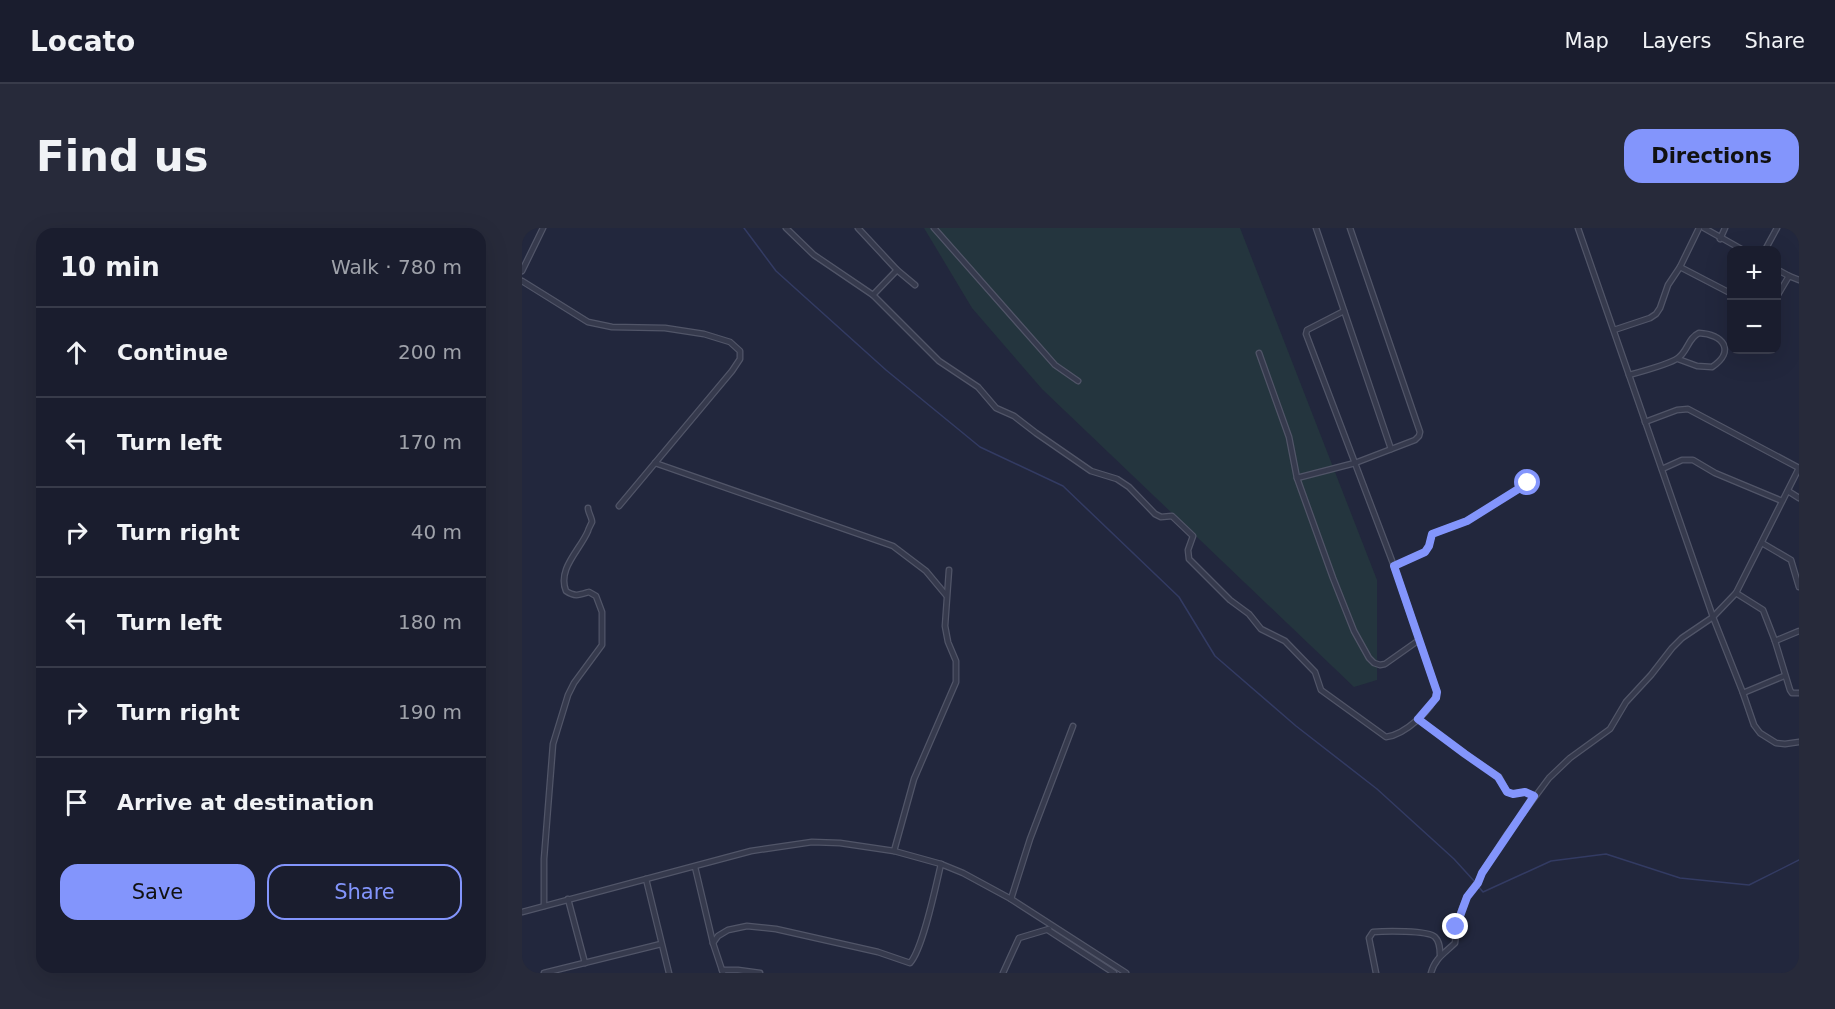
<!DOCTYPE html>
<html lang="en">
<head>
<meta charset="utf-8">
<style>
	:root { --surface:#1a1d2e; --page:#272a3a; --text:#f1f3f6; --muted:#9fa2aa; --line:#383b4a; --accent:#8395fc }
	body { margin:0; font-family:"DejaVu Sans",sans-serif; background:var(--page); color:var(--text) }
	.controls { position:absolute; right:18px; top:18px; display:grid; overflow:hidden; border-radius:12px; box-shadow:0 6px 24px #0002 }
	.controls button { width:54px; height:54px; display:grid; place-items:center; padding:0; border:0; border-bottom:2px solid var(--line); background:var(--surface); color:var(--text); font:30px sans-serif }
	.stop { position:absolute; width:18px; height:18px; margin:-14px; border:4px solid #8395fc; border-radius:50%; background:#fff }
	.stop.end { background:#8395fc; border-color:#fff; box-shadow:0 2px 6px #0008 }
	.list { margin:0; padding:0; list-style:none }
	h2 { display:flex; justify-content:space-between; align-items:center; height:78px; margin:0; padding:0 24px; font-size:26px }
	h2 small { font-size:20px; font-weight:400; color:var(--muted) }
	.list li { display:grid; grid-template-columns:39px 1fr auto; gap:18px; align-items:center; box-sizing:border-box; height:90px; padding:0 24px; border-top:2px solid var(--line) }
	.list b { display:block; font-size:22px; white-space:nowrap }
	.list em { font-size:20px; font-style:normal; color:var(--muted) }
	.actions { display:flex; gap:12px; padding:18px 24px }
	.actions a { flex:1; padding:14px 0; border:2px solid var(--accent); border-radius:18px; text-align:center; font-size:21px; color:var(--accent) }
	.actions .main { background:var(--accent); color:#111 }
	.icon { flex:none; width:33px; height:33px; fill:none; stroke:currentColor; stroke-width:2; stroke-linecap:round; stroke-linejoin:round }
	.map { position:relative; flex:none; width:1277px; height:745px; overflow:hidden; border-radius:18px }
	header { display:flex; align-items:center; gap:36px; box-sizing:border-box; height:84px; padding:0 30px; background:var(--surface); border-bottom:2px solid var(--line) }
	header strong { font-size:28px }
	nav { display:flex; gap:33px; margin-inline-start:auto; font-size:21px }
	.intro { display:flex; align-items:center; justify-content:space-between; box-sizing:border-box; height:144px; padding:0 36px }
	h1 { margin:0; font-size:42px }
	.button { padding:15px 27px; border-radius:18px; background:var(--accent); color:#111; font-size:21px; font-weight:700 }
	main { display:flex; gap:36px; padding:0 36px }
	aside { flex:1; background:var(--surface); border-radius:18px; box-shadow:0 6px 24px #0002 }
	.map>svg:first-child { display:block }
	.green { fill:#24353e }
	.lines { fill:none; stroke-linecap:round; stroke-linejoin:round }
	.stream { stroke:#333b63; stroke-width:1.5 }
	.street-casing { stroke:#515568; stroke-width:7 }
	.street { stroke:#363a4d; stroke-width:4.5 }
	.route { stroke:#8395fc; stroke-width:8 }
</style>
</head>
<body>
<header>
<strong>Locato</strong>
<nav><a>Map</a><a>Layers</a><a>Share</a></nav>
</header>
<div class="intro"><h1>Find us</h1><a class="button">Directions</a></div>
<main>
<aside>
<h2>10 min<small>Walk · 780 m</small></h2>
<ul class="list">
<li><svg class="icon" aria-label="ahead" viewBox="0 0 24 24"><path d="M12 20V5M6 11l6-6 6 6"/></svg><div><b>Continue</b></div><em>200 m</em></li>
<li><svg class="icon" aria-label="left" viewBox="0 0 24 24"><path d="M17 20v-9H6M10 6l-5 5 5 5"/></svg><div><b>Turn left</b></div><em>170 m</em></li>
<li><svg class="icon" aria-label="right" viewBox="0 0 24 24"><path d="M7 20v-9h11M14 6l5 5-5 5"/></svg><div><b>Turn right</b></div><em>40 m</em></li>
<li><svg class="icon" aria-label="left" viewBox="0 0 24 24"><path d="M17 20v-9H6M10 6l-5 5 5 5"/></svg><div><b>Turn left</b></div><em>180 m</em></li>
<li><svg class="icon" aria-label="right" viewBox="0 0 24 24"><path d="M7 20v-9h11M14 6l5 5-5 5"/></svg><div><b>Turn right</b></div><em>190 m</em></li>
<li><svg class="icon" aria-label="arrive" viewBox="0 0 24 24"><path d="M6 21V4h12l-3 4 3 4H6"/></svg><div><b>Arrive at destination</b></div></li>
</ul>
<div class="actions"><a class="main">Save</a><a>Share</a></div>
</aside>
<div class="map">
<svg width="1277" height="745" viewBox="0 0 1277 745">
	<rect width="100%" height="100%" fill="#22273d"/>
	<!-- green -->
	<path class="green" d="M402,0H718L855,352V452L832,459L520,161L450,80Z"/>
	<g class="lines">
		<!-- stream -->
		<g class="stream">
			<path d="M222,0L254,43L364,142L458,219L541,258L657,369L693,428L774,498L855,561L932,631L953,654"/>
			<path d="M956,658L961,664L1029,633L1084,626L1158,650L1227,657L1277,632"/>
		</g>
		<!-- street casing -->
		<g class="street-casing">
			<g id="street">
				<path d="M264,0L292,27L351,67L417,133L456,159L474,180L492,188L514,205L569,243L595,251L607,259L633,286L639,289L650,288L671,308L666,322L667,331L708,372L727,386L739,401L763,413L793,444L799,462L864,509C882,507 911,482 915,464L872,338L784,106L785,102L822,83"/>
				<path d="M336,0L375,42L393,57"/>
				<path d="M412,0L533,137L556,153"/>
				<path d="M794,0L869,221"/>
				<path d="M1056,0L1191,389L1221,465L1232,497L1238,505L1254,515L1263,516L1277,514"/>
				<path d="M1182,0L1221,22"/>
				<path d="M1198,11L1203,0"/>
				<path d="M1243,22L1255,0"/>
				<path d="M1158,39L1210,66"/>
				<path d="M1254,41L1267,48L1277,52"/>
				<path d="M0,43L21,0"/>
				<path d="M0,53L66,94L90,99L143,100L182,106L208,114L218,123V131L210,143L97,278"/>
				<path d="M351,67L375,42"/>
				<path d="M1254,70L1267,48"/>
				<path d="M1092,102L1128,90L1134,86L1138,80L1146,57L1158,39L1177,0"/>
				<path d="M737,125L767,209L775,250L811,350L832,403L847,430L852,435L858,437L863,436L897,412"/>
				<path d="M1107,147C1118,144 1148,136 1156,130C1166,123 1166,110 1177,105C1201,106 1214,123 1190,139L1175,138L1156,131"/>
				<path d="M133,235L371,318L404,343L424,367"/>
				<path d="M1140,241L1160,232H1171L1193,245L1260,273"/>
				<path d="M775,250L833,235L893,212L897,208L898,204L828,0"/>
				<path d="M1266,263L1277,270"/>
				<path d="M1240,315L1269,332L1277,359"/>
				<path d="M872,338L903,324L907,318L910,306L945,293L1006,255"/>
				<path d="M1214,365L1241,382L1253,413L1268,462L1270,465H1277"/>
				<path d="M1253,413L1277,403"/>
				<path d="M1221,465L1262,448"/>
				<path d="M896,491L943,526L977,549L985,564L991,566L1003,564L1012,568"/>
				<path d="M372,623L392,551L434,454V433L426,414L423,398L427,342"/>
				<path d="M173,639L191,715L201,745"/>
				<path d="M124,651L147,745"/>
				<path d="M46,671L63,735"/>
				<path d="M489,671L508,611L551,498"/>
				<path d="M22,678V631L31,516L46,467L52,455L80,417V384L74,368L67,364C57,367 53,369 44,363C35,341 58,322 66,303C66,302 70,294 70,294C70,290 66,284 66,280"/>
				<path d="M0,684L229,623L290,614L318,615L372,623L419,636L441,645L489,671L604,745"/>
				<path d="M526,702L592,745"/>
				<path d="M191,715L196,708L206,702L225,698L254,701L356,724L388,735C401,721 414,657 419,636"/>
				<path d="M200,742H216L238,745"/>
				<path d="M22,745L139,716"/>
				<path d="M481,745L497,710L527,701"/>
				<path d="M854,745L847,710L851,704C862,703 906,702 913,709C918,714 918,721 918,727"/>
				<path d="M909,745C913,730 923,725 933,715C934,699 938,683 945,669C950,660 957,655 960,645L986,605L1027,550L1048,530L1088,501L1104,474L1129,447L1150,420L1160,410L1191,389L1214,365L1277,240L1166,181L1155,182L1123,194"/>
			</g>
		</g>
		<!-- street -->
		<use href="#street" class="street"/>
	</g>
	<g class="lines">
		<!-- route -->
		<path class="route" d="M934,699L945,669L956,655L960,645L1012,568L1003,564L991,566L985,564L976,549L943,526L896,491L914,470L915,464L872,338L903,324L907,318L910,306L945,293L1006,255"/>
	</g>
</svg>
<div class="controls">
<button>+</button>
<button>−</button>
</div>
<div class="stop" style="left:1006px;top:255px"></div>
<div class="stop end" style="left:934px;top:699px"></div>
</div>
</main>
</body>
</html>
